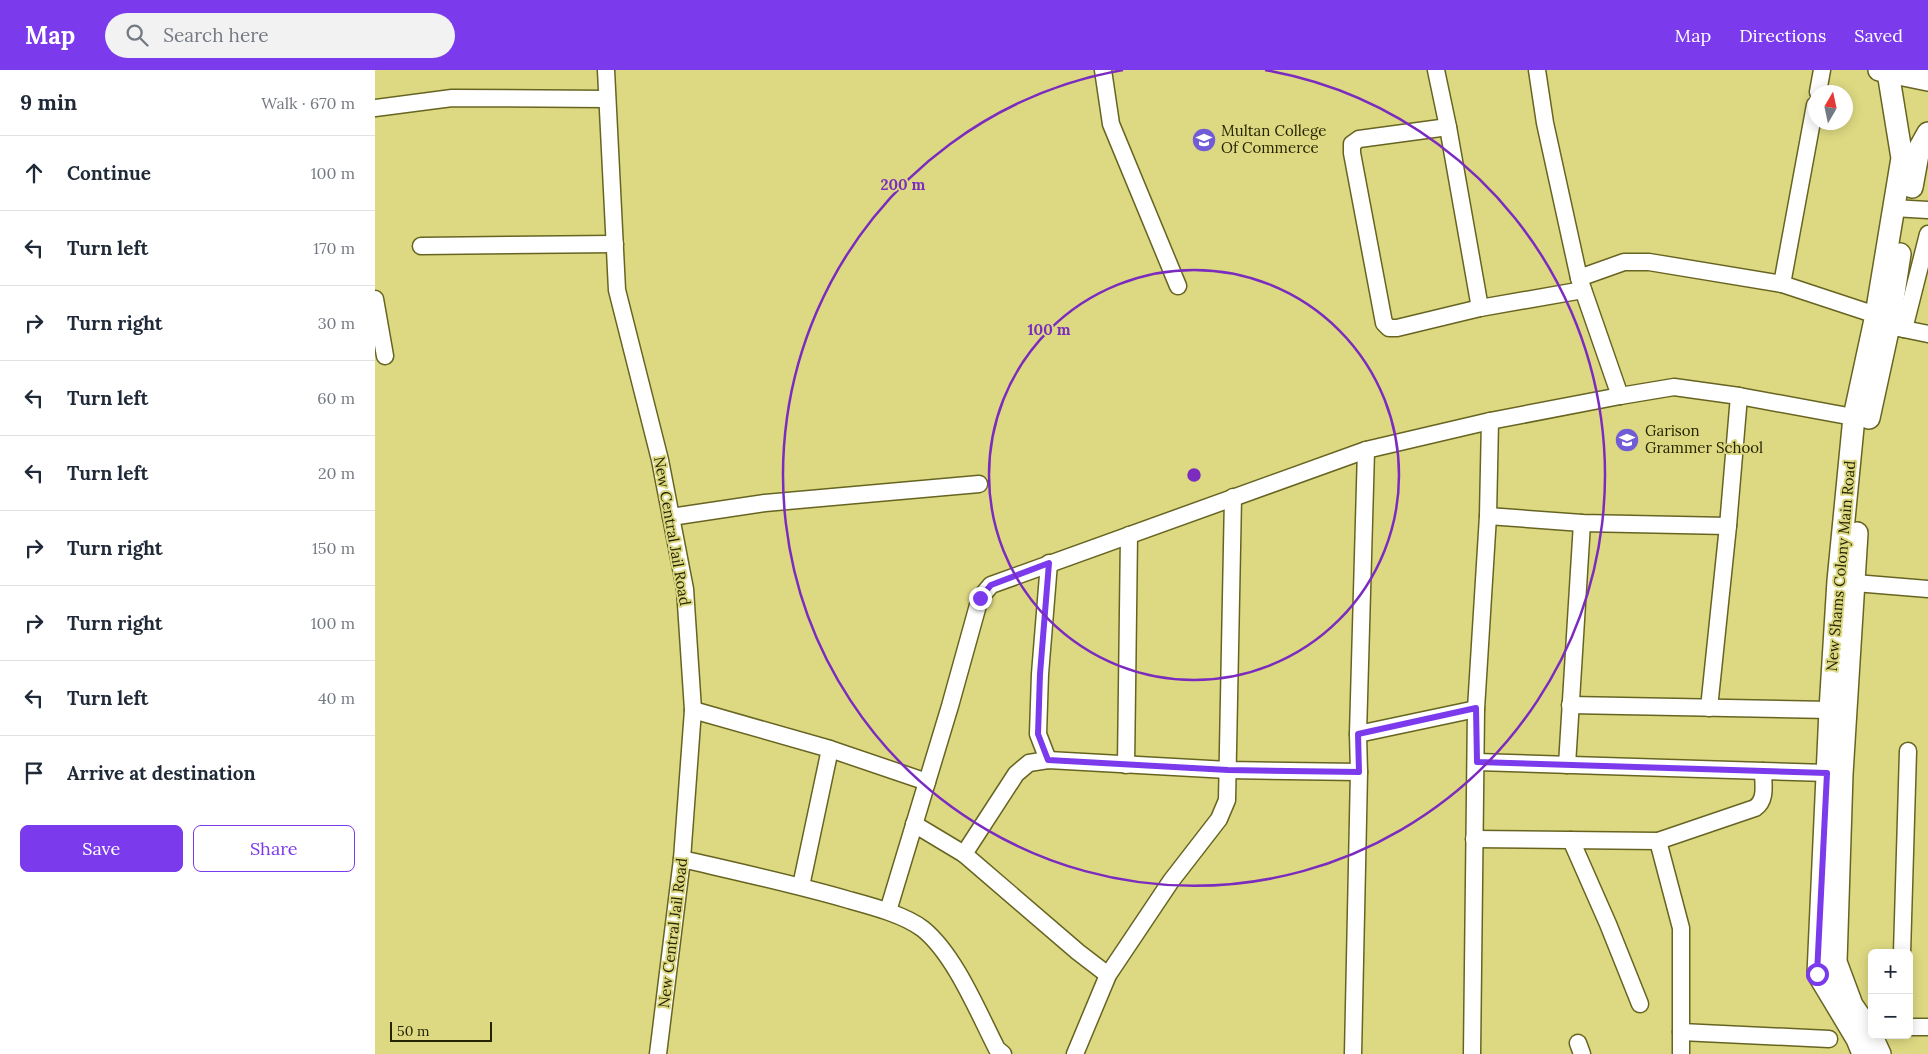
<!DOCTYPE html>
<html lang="en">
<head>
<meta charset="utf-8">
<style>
	:root { --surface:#fff; --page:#f2f2f3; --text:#1f2937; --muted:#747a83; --line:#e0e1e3; --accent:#7c3aed }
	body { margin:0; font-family:Lora,serif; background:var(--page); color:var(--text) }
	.controls { position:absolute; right:15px; bottom:15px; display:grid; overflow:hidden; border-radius:8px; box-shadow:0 2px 12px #0003 }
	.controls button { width:45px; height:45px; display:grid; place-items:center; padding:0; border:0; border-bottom:1px solid var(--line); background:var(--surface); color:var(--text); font:25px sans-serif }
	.compass { position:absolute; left:1433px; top:15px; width:45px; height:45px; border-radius:50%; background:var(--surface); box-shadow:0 2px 12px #0003; rotate:9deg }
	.scale { position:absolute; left:15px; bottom:12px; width:102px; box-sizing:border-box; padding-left:5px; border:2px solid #262400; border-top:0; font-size:14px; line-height:18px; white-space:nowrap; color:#262400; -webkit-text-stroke:4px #ddd982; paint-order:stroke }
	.stop { position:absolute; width:15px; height:15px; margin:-11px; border:4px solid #7c3aed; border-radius:50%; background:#fff }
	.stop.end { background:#7c3aed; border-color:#fff; box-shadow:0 1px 5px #0008 }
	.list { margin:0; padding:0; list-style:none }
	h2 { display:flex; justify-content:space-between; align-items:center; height:65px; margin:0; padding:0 20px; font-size:21px }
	h2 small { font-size:16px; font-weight:400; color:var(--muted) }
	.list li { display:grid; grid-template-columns:32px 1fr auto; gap:15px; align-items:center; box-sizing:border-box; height:75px; padding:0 20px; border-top:1px solid var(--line) }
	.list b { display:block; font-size:19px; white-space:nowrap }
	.list em { font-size:16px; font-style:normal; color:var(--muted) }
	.actions { display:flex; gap:10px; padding:15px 20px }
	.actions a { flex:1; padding:11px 0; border:1px solid var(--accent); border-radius:8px; text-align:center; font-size:18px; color:var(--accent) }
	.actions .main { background:var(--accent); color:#fff }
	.icon { flex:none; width:28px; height:28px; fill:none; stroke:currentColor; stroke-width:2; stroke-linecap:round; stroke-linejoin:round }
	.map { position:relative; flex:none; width:1553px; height:984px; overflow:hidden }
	header { display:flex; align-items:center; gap:30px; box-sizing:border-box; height:70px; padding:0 25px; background:var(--accent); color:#fff }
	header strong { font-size:24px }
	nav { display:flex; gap:28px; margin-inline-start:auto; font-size:18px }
	.search { width:350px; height:45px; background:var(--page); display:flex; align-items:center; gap:12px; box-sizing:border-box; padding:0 18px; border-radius:28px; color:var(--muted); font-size:19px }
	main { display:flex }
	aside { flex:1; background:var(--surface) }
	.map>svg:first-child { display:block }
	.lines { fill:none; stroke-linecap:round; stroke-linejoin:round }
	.minor-casing { stroke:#676422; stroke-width:19 }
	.major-casing { stroke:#676422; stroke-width:24 }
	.minor { stroke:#fff; stroke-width:16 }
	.major { stroke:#fff; stroke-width:21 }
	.route { stroke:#7c3aed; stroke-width:6 }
	.ring { fill:none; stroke:#7b2cbf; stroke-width:2.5 }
	.labels { text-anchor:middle; stroke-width:4; stroke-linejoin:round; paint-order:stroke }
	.poi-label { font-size:15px; fill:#262400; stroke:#ddd982; text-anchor:start }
	.street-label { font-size:15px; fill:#262400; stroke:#ddd982 }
	.centre { fill:#7b2cbf; stroke:#ddd982; stroke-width:2.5 }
	.ring-label { font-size:15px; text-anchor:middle; font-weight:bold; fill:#7b2cbf; stroke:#ddd982; stroke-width:4; stroke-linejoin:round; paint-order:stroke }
</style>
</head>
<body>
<header>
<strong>Map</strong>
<div class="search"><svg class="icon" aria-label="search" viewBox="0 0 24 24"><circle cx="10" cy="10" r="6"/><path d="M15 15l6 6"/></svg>Search here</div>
<nav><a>Map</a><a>Directions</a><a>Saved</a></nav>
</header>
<main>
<aside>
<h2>9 min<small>Walk · 670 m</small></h2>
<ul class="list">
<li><svg class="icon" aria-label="ahead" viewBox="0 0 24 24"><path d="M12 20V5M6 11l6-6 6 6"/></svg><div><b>Continue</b></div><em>100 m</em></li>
<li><svg class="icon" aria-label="left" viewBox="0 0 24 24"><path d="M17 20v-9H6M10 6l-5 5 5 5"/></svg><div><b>Turn left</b></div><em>170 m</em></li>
<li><svg class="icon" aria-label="right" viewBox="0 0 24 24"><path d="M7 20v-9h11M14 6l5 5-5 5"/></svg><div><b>Turn right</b></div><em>30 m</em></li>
<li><svg class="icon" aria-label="left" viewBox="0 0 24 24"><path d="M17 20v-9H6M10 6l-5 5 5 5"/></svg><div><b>Turn left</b></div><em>60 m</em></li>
<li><svg class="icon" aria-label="left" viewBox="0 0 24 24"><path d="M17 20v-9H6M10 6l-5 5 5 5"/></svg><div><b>Turn left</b></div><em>20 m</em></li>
<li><svg class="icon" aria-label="right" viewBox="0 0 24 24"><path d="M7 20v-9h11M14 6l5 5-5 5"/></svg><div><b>Turn right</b></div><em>150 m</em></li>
<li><svg class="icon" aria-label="right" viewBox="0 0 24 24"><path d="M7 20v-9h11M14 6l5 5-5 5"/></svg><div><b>Turn right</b></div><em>100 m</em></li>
<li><svg class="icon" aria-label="left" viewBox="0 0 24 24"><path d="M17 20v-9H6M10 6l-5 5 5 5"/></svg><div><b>Turn left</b></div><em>40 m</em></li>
<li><svg class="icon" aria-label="arrive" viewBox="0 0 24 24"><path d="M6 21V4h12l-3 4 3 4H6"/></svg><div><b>Arrive at destination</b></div></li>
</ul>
<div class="actions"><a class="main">Save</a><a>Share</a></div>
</aside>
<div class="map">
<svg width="1553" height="984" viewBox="0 0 1553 984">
	<rect width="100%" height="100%" fill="#ddd982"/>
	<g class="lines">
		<!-- minor casing -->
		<g class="minor-casing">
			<g id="minor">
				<path d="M231,0L242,220L285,390L310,519L318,640L307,789L283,984"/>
				<path d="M728,0L736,54L803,216"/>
				<path d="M1061,0L1073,57L1105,238"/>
				<path d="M1162,0L1170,53L1204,208L1245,326"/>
				<path d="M1443,22L1447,0"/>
				<path d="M0,38L77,28L232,29"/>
				<path d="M1073,57L984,69L977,74V83L1009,253L1014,258H1022L1105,238L1208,220"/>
				<path d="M1518,138L1553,140"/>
				<path d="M46,176L240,174"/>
				<path d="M1204,208L1249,192H1274L1407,214L1501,245"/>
				<path d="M1407,214L1440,35"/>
				<path d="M0,229L10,286"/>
				<path d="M1519,257L1553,264"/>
				<path d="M1529,259L1553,164"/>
				<path d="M1113,446L1207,453L1353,456"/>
				<path d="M296,447L390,433L604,414"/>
				<path d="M1468,512L1553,519"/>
				<path d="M1195,635L1455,640"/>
				<path d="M1334,638L1353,456L1364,326"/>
				<path d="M318,640L455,679L552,712"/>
				<path d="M983,664L1101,639"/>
				<path d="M673,690L663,664L665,604L674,493"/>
				<path d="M1102,692L1452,703"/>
				<path d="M751,695L754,465"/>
				<path d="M1192,695L1207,453"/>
				<path d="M539,754L589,784L703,882L733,905"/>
				<path d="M1099,769L1283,771L1380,738C1392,730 1388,714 1388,701"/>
				<path d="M1196,770L1233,854L1265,934"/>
				<path d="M1283,771L1306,858V984"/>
				<path d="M589,784L641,704L654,693L673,690L853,700L984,702"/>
				<path d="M307,789C363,802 419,814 474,830C496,836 530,845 548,859C580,885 603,942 622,979L628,984"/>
				<path d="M426,816L455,679"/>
				<path d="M513,841L575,636L605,528L616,515L991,380L1115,351L1245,326L1299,317L1364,326L1489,349"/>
				<path d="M1527,883L1533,681"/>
				<path d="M1534,957H1553"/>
				<path d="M1306,962L1454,969"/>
				<path d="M1203,973L1207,984"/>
				<path d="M700,984L733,905L796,811L844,749L852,730L858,427"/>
				<path d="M978,984L984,702L983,664L991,380"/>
				<path d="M1097,984L1101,639L1113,446L1115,351"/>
			</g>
		</g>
		<!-- major casing -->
		<g class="major-casing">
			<g id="major">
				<path d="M1504,0L1553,10"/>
				<path d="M1537,117L1544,79L1553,63"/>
				<path d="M1494,348L1514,256L1525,184"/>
				<path d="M1482,463L1467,704L1461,892L1477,935L1493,958L1505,984"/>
				<path d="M1488,984L1482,969L1443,904L1455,640L1463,511L1479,347L1501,245L1527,88L1513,2"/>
			</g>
		</g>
		<!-- minor -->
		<use href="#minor" class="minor"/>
		<!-- major -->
		<use href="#major" class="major"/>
	</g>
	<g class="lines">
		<!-- route -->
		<path class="route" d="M605,528L616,515L674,493L665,604L663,664L673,690L853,700L984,702L983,664L1101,638L1102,692L1452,703L1442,904"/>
	</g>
	<!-- distance rings -->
	<g class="ring">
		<circle cx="819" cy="405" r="205"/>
		<path d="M890 0A411 411 0 1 1 748 0"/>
	</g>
	<!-- icons -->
	<defs>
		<g id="university-disc" transform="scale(1.25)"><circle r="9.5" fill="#6f5cd6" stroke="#ddd982"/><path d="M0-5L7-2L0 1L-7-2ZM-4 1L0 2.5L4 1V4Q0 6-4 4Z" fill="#fff"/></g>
		<g id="school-disc" transform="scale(1.25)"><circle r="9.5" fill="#6f5cd6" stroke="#ddd982"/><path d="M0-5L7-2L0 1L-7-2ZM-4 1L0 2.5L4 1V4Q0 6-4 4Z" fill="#fff"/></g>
	</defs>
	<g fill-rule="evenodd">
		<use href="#university-disc" x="829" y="70"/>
		<use href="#school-disc" x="1252" y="370"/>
	</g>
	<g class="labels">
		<!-- poi labels -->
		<g class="poi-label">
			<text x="846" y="66">Multan College<tspan x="846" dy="17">Of Commerce</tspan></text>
			<text x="1270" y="366">Garison<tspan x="1270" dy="17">Grammer School</tspan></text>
		</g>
		<!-- street labels -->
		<g class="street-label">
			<text transform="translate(297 461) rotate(80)" y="5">New Central Jail Road</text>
			<text transform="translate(1466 496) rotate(-85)" y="5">New Shams Colony Main Road</text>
			<text transform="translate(298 863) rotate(-83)" y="5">New Central Jail Road</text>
		</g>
	</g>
	<circle cx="819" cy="405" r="8" class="centre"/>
	<g class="ring-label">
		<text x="528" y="120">200 m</text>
		<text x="674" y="265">100 m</text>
	</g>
</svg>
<div class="controls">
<button>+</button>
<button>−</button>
</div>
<svg class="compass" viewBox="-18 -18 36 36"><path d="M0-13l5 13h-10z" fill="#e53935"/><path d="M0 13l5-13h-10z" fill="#747a83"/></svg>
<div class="scale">50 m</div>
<div class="stop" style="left:1442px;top:904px"></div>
<div class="stop end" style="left:605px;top:528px"></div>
</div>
</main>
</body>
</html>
